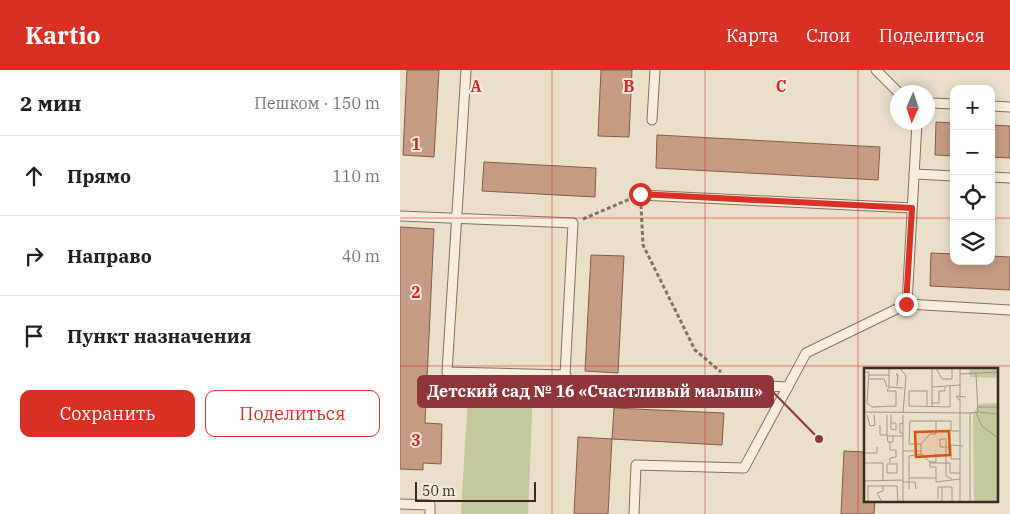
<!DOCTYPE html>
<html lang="ru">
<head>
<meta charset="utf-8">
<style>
	:root { --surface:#fff; --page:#f6f6f6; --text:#222; --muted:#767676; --line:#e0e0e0; --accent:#d93025 }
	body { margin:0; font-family:"IBM Plex Serif",serif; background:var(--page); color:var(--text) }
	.controls { position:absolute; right:15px; top:15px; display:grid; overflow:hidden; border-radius:10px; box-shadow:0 2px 12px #0003 }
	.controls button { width:45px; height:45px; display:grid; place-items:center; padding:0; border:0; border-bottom:1px solid var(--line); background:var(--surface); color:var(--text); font:25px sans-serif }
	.compass { position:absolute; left:490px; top:15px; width:45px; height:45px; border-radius:50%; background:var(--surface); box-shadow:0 2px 12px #0003; rotate:183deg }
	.scale { position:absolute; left:15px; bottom:12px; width:121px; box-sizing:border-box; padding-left:5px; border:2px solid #372b22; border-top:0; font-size:14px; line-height:18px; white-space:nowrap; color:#372b22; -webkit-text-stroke:4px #f3ead8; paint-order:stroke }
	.stop { position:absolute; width:15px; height:15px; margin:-11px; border:4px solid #d93025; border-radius:50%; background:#fff }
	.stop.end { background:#d93025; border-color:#fff; box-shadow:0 1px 5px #0008 }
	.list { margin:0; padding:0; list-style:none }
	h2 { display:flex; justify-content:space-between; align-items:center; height:65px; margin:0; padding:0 20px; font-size:21px }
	h2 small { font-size:16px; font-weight:400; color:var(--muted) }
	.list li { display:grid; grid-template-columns:32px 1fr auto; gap:15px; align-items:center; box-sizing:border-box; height:80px; padding:0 20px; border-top:1px solid var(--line) }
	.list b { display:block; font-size:19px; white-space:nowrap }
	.list em { font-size:16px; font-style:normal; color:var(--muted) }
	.actions { display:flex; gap:10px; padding:15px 20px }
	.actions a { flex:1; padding:11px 0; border:1px solid var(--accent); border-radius:10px; text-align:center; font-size:18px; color:var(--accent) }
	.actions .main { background:var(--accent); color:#fff }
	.icon { flex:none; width:28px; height:28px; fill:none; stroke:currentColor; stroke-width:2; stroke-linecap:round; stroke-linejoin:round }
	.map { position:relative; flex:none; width:610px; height:444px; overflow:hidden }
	header { display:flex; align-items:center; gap:30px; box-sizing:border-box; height:70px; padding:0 25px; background:var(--accent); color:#fff }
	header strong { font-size:24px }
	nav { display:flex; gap:28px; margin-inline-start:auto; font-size:18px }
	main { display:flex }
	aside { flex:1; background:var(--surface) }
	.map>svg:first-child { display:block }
	.green { fill:#c4c89e }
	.building { fill:#c59c83; stroke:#825d48 }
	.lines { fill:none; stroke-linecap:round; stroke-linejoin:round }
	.service-casing { stroke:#857260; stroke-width:11 }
	.path { stroke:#857260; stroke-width:3; stroke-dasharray:4 2.5; stroke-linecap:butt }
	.service { stroke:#f6eddc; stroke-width:9 }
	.route { stroke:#d93025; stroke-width:6 }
	.grid { fill:none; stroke:#d62828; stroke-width:1; stroke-opacity:0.55 }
	.inset-road { fill:none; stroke:#a29786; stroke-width:1 }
	.view { fill:#d6540e; fill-opacity:0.15; stroke:#d6540e; stroke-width:2.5 }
	.inset-edge { fill:none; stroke:#372b22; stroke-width:2.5 }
	.grid-label { font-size:16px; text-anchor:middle; font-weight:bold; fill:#d62828; stroke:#f3ead8; stroke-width:4; stroke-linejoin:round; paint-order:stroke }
	.leader { fill:none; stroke:#8e363a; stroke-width:2 }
	.callout-dot { fill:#8e363a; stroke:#f3ead8; stroke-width:2 }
	.callout { fill:#8e363a; stroke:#8e363a; stroke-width:2 }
	.callout-label { font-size:16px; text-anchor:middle; font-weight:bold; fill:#fff }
</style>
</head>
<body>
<header>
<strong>Kartio</strong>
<nav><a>Карта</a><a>Слои</a><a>Поделиться</a></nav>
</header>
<main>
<aside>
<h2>2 мин<small>Пешком · 150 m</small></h2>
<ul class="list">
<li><svg class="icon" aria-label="ahead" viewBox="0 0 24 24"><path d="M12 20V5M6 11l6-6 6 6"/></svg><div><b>Прямо</b></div><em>110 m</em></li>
<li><svg class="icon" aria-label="right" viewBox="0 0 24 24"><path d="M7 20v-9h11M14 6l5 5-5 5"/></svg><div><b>Направо</b></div><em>40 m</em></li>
<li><svg class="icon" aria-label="arrive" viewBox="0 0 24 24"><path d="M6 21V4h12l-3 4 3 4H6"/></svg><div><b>Пункт назначения</b></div></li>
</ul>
<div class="actions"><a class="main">Сохранить</a><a>Поделиться</a></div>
</aside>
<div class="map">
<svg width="610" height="444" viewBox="0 0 610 444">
	<rect width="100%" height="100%" fill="#eadfc9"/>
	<!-- green -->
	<path class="green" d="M82,314L126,316L133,320L128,444H61L68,324L72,318Z"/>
	<!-- building -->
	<g class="building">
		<path d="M7,0H39L34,87L3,85Z"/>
		<path d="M201,0H232L229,67L198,66Z"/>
		<path d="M536,52L554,53V86L535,85Z"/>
		<path d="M591,55L610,56V88L591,87Z"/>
		<path d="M257,65L480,77L478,110L256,98Z"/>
		<path d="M84,92L196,98L195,127L82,121Z"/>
		<path d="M0,157L34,159L25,353L42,354L41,394L23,393V400L0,399Z"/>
		<path d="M531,183L554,184V191H591V186L610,187V220L530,216Z"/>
		<path d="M191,185L224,186L218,303L185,301Z"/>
		<path d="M214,338L324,343L322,375L212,369Z"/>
		<path d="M178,367L212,369L208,444H174Z"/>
		<path d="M444,381L465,382V430H475L474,444H441Z"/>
	</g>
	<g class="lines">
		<!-- service casing -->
		<g class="service-casing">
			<g id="service">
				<path d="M476,0L498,22"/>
				<path d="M528,36L531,33L554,34"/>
				<path d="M591,36L610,37"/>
				<path d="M252,50L255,0"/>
				<path d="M514,104L554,106"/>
				<path d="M591,107L610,108"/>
				<path d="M240,125L512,138"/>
				<path d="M0,146L173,153L165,305L47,302L66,0"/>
				<path d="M507,234L610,240"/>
				<path d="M165,305L179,322L230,325L258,311L388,317"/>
				<path d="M0,434L30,435V444"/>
				<path d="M234,444L236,395L344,398L406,283L507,234L517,52"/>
			</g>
		</g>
		<!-- path -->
		<g class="path">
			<path d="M241,135L243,175L295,280L321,302"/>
			<path d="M183,149L230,129"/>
		</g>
		<!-- service -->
		<use href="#service" class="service"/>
	</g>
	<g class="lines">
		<!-- route -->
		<path class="route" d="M240,124L512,138L506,234"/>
	</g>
	<!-- grid -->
	<path class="grid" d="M152,0V444M305,0V444M458,0V444M0,148H554M591,148H610M0,296H610"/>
	<!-- overview -->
	<g transform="translate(464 298)">
		<rect width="134" height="134" fill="#eadfc9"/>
		<path d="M105,0H134V10L106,9ZM134,35V134H110L109,46L115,36Z" fill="#c4c89e"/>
		<path class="inset-road" d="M25,0V19L39,20M36,0L42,8L39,45M72,0L78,11H88V0M0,4H5L3,35L8,39M96,6L134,4M5,7H25M5,11H20L23,19M33,18L34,6H32L34,9M68,19L97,17M96,33L92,28L102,29M68,35H75V23H81V19M63,38V23H45V38L86,39V17M8,39L32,38V23H23L25,19M68,39V0M114,39H134M0,44L106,45V134M112,44L118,58L134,70M114,44L134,46M106,45L114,44L112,6M3,47L6,58L11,57L10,47M27,47V61L32,62V55H27M16,57V67H23V47M39,65H36V55L39,56M29,68V74H24L23,68H39M26,74V82H32V89L26,90V95M57,76H45L46,53H87V63H95M87,79V91H96M39,83H57M0,85H13V79M57,86L66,94H72V85M66,94V99H72V114L96,111M0,95H19V112M33,95V105H23V96H33M66,95H86V105H96M45,110H72M88,111L82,108V71H76V79H87V77L99,78M0,113L39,112M39,114H51L52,121M4,117V134M4,118H33L34,134M45,121V88L57,86V76L66,66H72V53M74,131V119H78M18,134L13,125L19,123V118M39,134V47M78,134V119H88V134M96,134V0"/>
		<path class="view" d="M85,63L86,87L52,89L51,64Z"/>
		<rect width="134" height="134" class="inset-edge"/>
	</g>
	<g class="grid-label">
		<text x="76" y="22">A</text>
		<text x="229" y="22">B</text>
		<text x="381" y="22">C</text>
		<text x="16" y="80">1</text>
		<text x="16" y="228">2</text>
		<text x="16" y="376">3</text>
	</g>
	<!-- callouts -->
	<path class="leader" d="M419 369L373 322"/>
	<circle class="callout-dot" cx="419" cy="369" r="5"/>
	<rect class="callout" x="18" y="306" width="355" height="31" rx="5"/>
	<g class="callout-label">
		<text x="195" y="327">Детский сад № 16 «Счастливый малыш»</text>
	</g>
</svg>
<div class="controls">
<button>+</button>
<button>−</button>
<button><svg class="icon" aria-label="locate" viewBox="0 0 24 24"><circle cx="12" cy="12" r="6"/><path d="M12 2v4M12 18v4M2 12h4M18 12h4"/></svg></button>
<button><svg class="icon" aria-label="layers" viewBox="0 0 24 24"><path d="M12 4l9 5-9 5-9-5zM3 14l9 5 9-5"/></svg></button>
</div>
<svg class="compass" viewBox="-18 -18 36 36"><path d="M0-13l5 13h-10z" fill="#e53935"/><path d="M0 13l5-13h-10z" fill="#767676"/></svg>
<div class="scale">50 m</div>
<div class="stop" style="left:240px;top:124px"></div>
<div class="stop end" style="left:506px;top:234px"></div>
</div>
</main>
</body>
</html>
